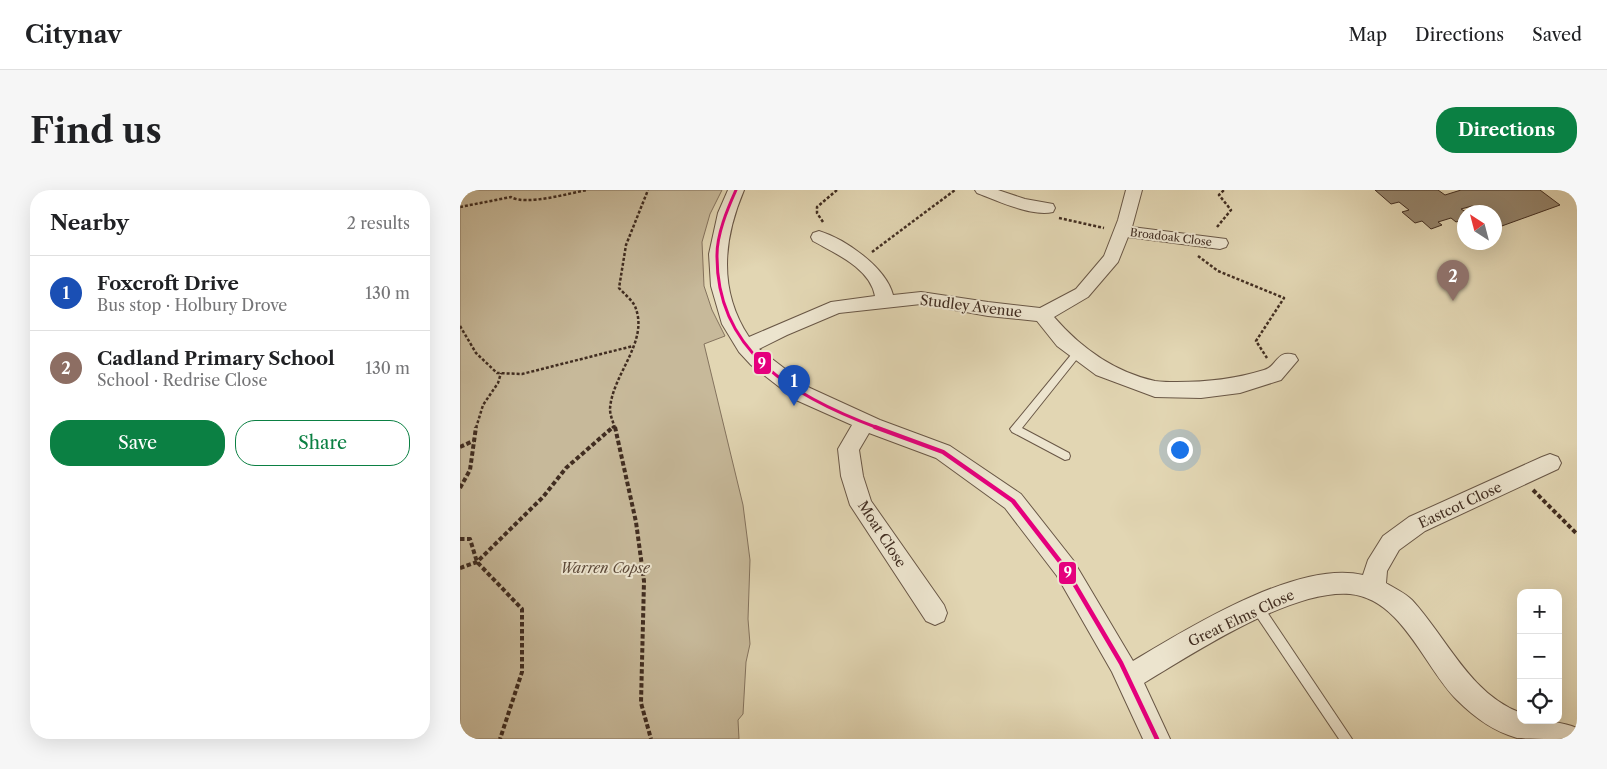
<!DOCTYPE html>
<html lang="en">
<head>
<meta charset="utf-8">
<style>
	:root { --surface:#fff; --page:#f6f6f6; --text:#202124; --muted:#757577; --line:#e0e0e0; --accent:#0b8043 }
	body { margin:0; font-family:"Libre Caslon Text",serif; background:var(--page); color:var(--text) }
	.controls { position:absolute; right:15px; bottom:15px; display:grid; overflow:hidden; border-radius:10px; box-shadow:0 5px 20px #0002 }
	.controls button { width:45px; height:45px; display:grid; place-items:center; padding:0; border:0; border-bottom:1px solid var(--line); background:var(--surface); color:var(--text); font:25px sans-serif }
	.compass { position:absolute; left:997px; top:15px; width:45px; height:45px; border-radius:50%; background:var(--surface); box-shadow:0 5px 20px #0002; rotate:324deg }
	.you { position:absolute; left:719px; top:259px; width:18px; height:18px; margin:-12px; border:4px solid #fff; border-radius:50%; background:#1a73e8; box-shadow:0 0 0 8px #1a73e833 }
	.badge { display:grid; place-items:center; width:32px; height:32px; border-radius:50%; background:var(--accent); color:#fff; font-size:16px; font-weight:700 }
	.pin { position:absolute; translate:-50% -41px; filter:drop-shadow(0 1px 2px #0008) }
	.pin::after { content:''; position:absolute; top:26px; width:18px; height:15px; background:inherit; clip-path:polygon(0 0,100% 0,50% 100%) }
	.list { margin:0; padding:0; list-style:none }
	h2 { display:flex; justify-content:space-between; align-items:center; height:65px; margin:0; padding:0 20px; font-size:21px }
	h2 small { font-size:16px; font-weight:400; color:var(--muted) }
	.list li { display:grid; grid-template-columns:32px 1fr auto; gap:15px; align-items:center; box-sizing:border-box; height:75px; padding:0 20px; border-top:1px solid var(--line) }
	.list b { display:block; font-size:19px; white-space:nowrap }
	.list p { margin:0; font-size:16px; white-space:nowrap; color:var(--muted) }
	.list em { font-size:16px; font-style:normal; color:var(--muted) }
	.actions { display:flex; gap:10px; padding:15px 20px }
	.actions a { flex:1; padding:11px 0; border:1px solid var(--accent); border-radius:20px; text-align:center; font-size:18px; color:var(--accent) }
	.actions .main { background:var(--accent); color:#fff }
	.icon { flex:none; width:28px; height:28px; fill:none; stroke:currentColor; stroke-width:2; stroke-linecap:round; stroke-linejoin:round }
	.map { position:relative; flex:none; width:1117px; height:549px; overflow:hidden; border-radius:20px }
	header { display:flex; align-items:center; gap:30px; box-sizing:border-box; height:70px; padding:0 25px; background:var(--surface); border-bottom:1px solid var(--line) }
	header strong { font-size:24px }
	nav { display:flex; gap:28px; margin-inline-start:auto; font-size:18px }
	.intro { display:flex; align-items:center; justify-content:space-between; box-sizing:border-box; height:120px; padding:0 30px }
	h1 { margin:0; font-size:35px }
	.button { padding:12px 22px; border-radius:20px; background:var(--accent); color:#fff; font-size:18px; font-weight:700 }
	main { display:flex; gap:30px; padding:0 30px }
	aside { flex:1; background:var(--surface); border-radius:20px; box-shadow:0 5px 20px #0002 }
	.map>svg:first-child { display:block }
	.green { fill:#c7b99a; stroke:#84735e }
	.building { fill:#95856d; stroke:#412d21 }
	.lines { fill:none; stroke-linecap:round; stroke-linejoin:round }
	.lane-casing { stroke:#695746; stroke-width:2 }
	.street-casing { stroke:#695746; stroke-width:2 }
	.path-far1 { stroke:#412d21; stroke-width:2.5; stroke-dasharray:3 2; stroke-linecap:butt }
	.path { stroke:#412d21; stroke-width:4; stroke-dasharray:4.5 2.5; stroke-linecap:butt }
	.lane { fill:#ece4ce; fill-rule:evenodd }
	.street { fill:#ece4ce; fill-rule:evenodd }
	.bus-1-far1-casing { stroke:#ece4ce; stroke-width:6 }
	.bus-1-casing { stroke:#ece4ce; stroke-width:8 }
	.bus-1-far1 { stroke:#e5007d; stroke-width:3 }
	.bus-1 { stroke:#e5007d; stroke-width:4.5 }
	.labels { text-anchor:middle; stroke-width:4; stroke-linejoin:round; paint-order:stroke }
	.far-street-label { font-size:11px; fill:#412d21; stroke:#ece4ce }
	.street-label { font-size:14px; fill:#412d21; stroke:#ece4ce }
	.park-label { font-size:14px; font-style:italic; fill:#5c4939; stroke:#ece4ce }
	.line-badge { stroke:#ece4ce; stroke-width:2 }
	.badge-label { font-size:14px; text-anchor:middle; font-weight:bold; fill:#fff }
</style>
</head>
<body>
<header>
<strong>Citynav</strong>
<nav><a>Map</a><a>Directions</a><a>Saved</a></nav>
</header>
<div class="intro"><h1>Find us</h1><a class="button">Directions</a></div>
<main>
<aside>
<h2>Nearby<small>2 results</small></h2>
<ul class="list">
<li><span class="badge" style="background:#1a4fb4">1</span><div><b>Foxcroft Drive</b><p>Bus stop · Holbury Drove</p></div><em>130 m</em></li>
<li><span class="badge" style="background:#8d6e63">2</span><div><b>Cadland Primary School</b><p>School · Redrise Close</p></div><em>130 m</em></li>
</ul>
<div class="actions"><a class="main">Save</a><a>Share</a></div>
</aside>
<div class="map">
<svg width="1117" height="549" viewBox="0 0 1117 549">
	<rect width="100%" height="100%" fill="#e2d6b3"/>
	<filter id="stains"><feTurbulence type="fractalNoise" baseFrequency=".004" numOctaves="4"/><feColorMatrix values="0 0 0 0 .2 0 0 0 0 .09 0 0 0 0 .02 0 0 0 .5 -.17"/></filter>
	<radialGradient id="worn" r=".72"><stop offset=".6" stop-color="#630" stop-opacity="0"/><stop offset="1" stop-color="#630" stop-opacity=".3"/></radialGradient>
	<!-- green -->
	<path class="green" d="M0,0H262L250,24L242,52L244,96L252,120L265,146L244,154L283,315L290,370L288,429L290,454L286,472L283,524L278,530L279,549H0Z"/>
	<!-- building -->
	<path class="building" d="M915,0H978L985,5L1001,0H1080L1100,15L1039,37L1034,33V22H1021L1012,16L1001,19L1006,22L1004,29L996,32L991,28L978,32L982,35L971,39L962,31L955,33L942,22L949,20L939,12L931,14Z"/>
	<g class="lines">
		<!-- lane casing -->
		<g class="lane-casing">
			<g id="lane">
				<path d="M618,159L622,162L621,164L562,238L609,263L610,266L609,269L605,270L552,242L550,239L615,160Z"/>
				<path d="M797,411L801,413L892,549H879L793,421L791,417L793,413Z"/>
			</g>
		</g>
		<!-- street casing -->
		<g class="street-casing">
			<g id="street">
				<path d="M268,0H284C263,50 258,100 289,147L371,112L415,106C410,78 376,64 353,51L351,47L353,43L359,41C385,49 426,77 433,105L461,102L528,112L580,118L616,99L644,66L658,30L666,0H682L672,37L766,49L768,53L766,57L760,59L668,47L658,72L628,107L594,127C620,157 654,182 695,191C702,192 710,192 717,192C747,192 775,189 804,180C818,176 816,159 835,165L838,170L821,190L780,203L741,208L695,207L636,185L597,156L577,131L528,126L461,114L379,123L327,145L299,159L350,198L420,230L490,256L561,304L613,370L673,471C728,438 839,369 903,385L908,370L923,346L949,327L1082,267L1090,264L1098,267L1101,273L1098,279L965,341L939,360L927,381L926,393C934,398 945,403 952,410C987,448 1010,504 1061,523V530C1079,530 1100,531 1117,538V549C1102,549 1070,549 1057,548C1033,541 1015,528 997,510C964,477 942,409 890,404C831,399 734,463 684,493L710,549H683L652,482L597,386L545,318L476,268L409,243L399,260L403,286L411,311L484,415L487,423L484,431L475,435L466,431L390,315L381,286L378,259L392,235L336,210L291,175L279,162L262,134L251,96L249,64L258,23Z"/>
				<path d="M515,0H538L565,9L593,14L595,18L593,22C572,27 538,11 517,3Z"/>
			</g>
		</g>
		<!-- path-far1 -->
		<g class="path-far1">
			<path d="M0,17L51,7C66,16 110,3 127,0"/>
			<path d="M599,28L644,38"/>
			<path d="M363,32L357,23V17L377,0"/>
			<path d="M757,37L771,20L759,5L764,0"/>
			<path d="M412,62L495,0"/>
			<path d="M738,66L758,81L824,108L796,151L807,168"/>
			<path d="M0,136L16,163L37,183L62,184L173,156"/>
			<path d="M16,238L23,215L38,193L41,183"/>
			<path d="M152,238L155,235"/>
			<path d="M155,238C153,232 150,225 150,219C152,185 188,153 176,119C174,111 164,104 159,98L166,55L188,0"/>
		</g>
		<!-- path -->
		<g class="path">
			<path d="M155,237L176,332L184,391L181,513L191,549"/>
			<path d="M0,257L13,251"/>
			<path d="M0,298L10,280L16,237"/>
			<path d="M1073,300L1117,344"/>
			<path d="M0,349H10L17,372L62,419V482L40,549"/>
			<path d="M0,378L17,372L83,307L106,278L153,237"/>
		</g>
		<!-- lane -->
		<use href="#lane" class="lane"/>
		<!-- street -->
		<use href="#street" class="street"/>
		<!-- bus-1-far1 casing -->
		<g class="bus-1-far1-casing">
			<path id="bus-1-far1" d="M276,0C267,20 257,44 257,65C256,164 337,208 418,238"/>
		</g>
		<!-- bus-1 casing -->
		<g class="bus-1-casing">
			<path id="bus-1" d="M415,237L483,262L553,311L605,378L661,473L697,549"/>
		</g>
		<!-- bus-1-far1 -->
		<use href="#bus-1-far1" class="bus-1-far1"/>
		<!-- bus-1 -->
		<use href="#bus-1" class="bus-1"/>
	</g>
	<g class="labels">
		<!-- far-street labels -->
		<g class="far-street-label">
			<text transform="translate(711 47) rotate(7)" y="4">Broadoak Close</text>
		</g>
		<!-- street labels -->
		<g class="street-label">
			<text transform="translate(511 116) rotate(7)" y="5">Studley Avenue</text>
			<text transform="translate(1000 315) rotate(-25)" y="5">Eastcot Close</text>
			<text transform="translate(422 344) rotate(57)" y="5">Moat Close</text>
			<text transform="translate(781 428) rotate(-25)" y="5">Great Elms Close</text>
		</g>
		<!-- park labels -->
		<g class="park-label">
			<text x="145" y="383">Warren Copse</text>
		</g>
	</g>
	<g class="line-badge">
		<rect x="293" y="161" width="19" height="24" rx="5" fill="#e5007d"/>
		<rect x="598" y="371" width="19" height="24" rx="5" fill="#e5007d"/>
	</g>
	<g class="badge-label">
		<text x="302" y="178">9</text>
		<text x="608" y="387">9</text>
	</g>
	<rect width="100%" height="100%" filter="url(#stains)"/>
	<rect width="100%" height="100%" fill="url(#worn)"/>
</svg>
<div class="controls">
<button>+</button>
<button>−</button>
<button><svg class="icon" aria-label="locate" viewBox="0 0 24 24"><circle cx="12" cy="12" r="6"/><path d="M12 2v4M12 18v4M2 12h4M18 12h4"/></svg></button>
</div>
<svg class="compass" viewBox="-18 -18 36 36"><path d="M0-13l5 13h-10z" fill="#e53935"/><path d="M0 13l5-13h-10z" fill="#757577"/></svg>
<div class="you"></div>
<div class="pin badge" style="left:334px;top:216px;background:#1a4fb4">1</div>
<div class="pin badge" style="left:993px;top:111px;background:#8d6e63">2</div>
</div>
</main>
</body>
</html>
